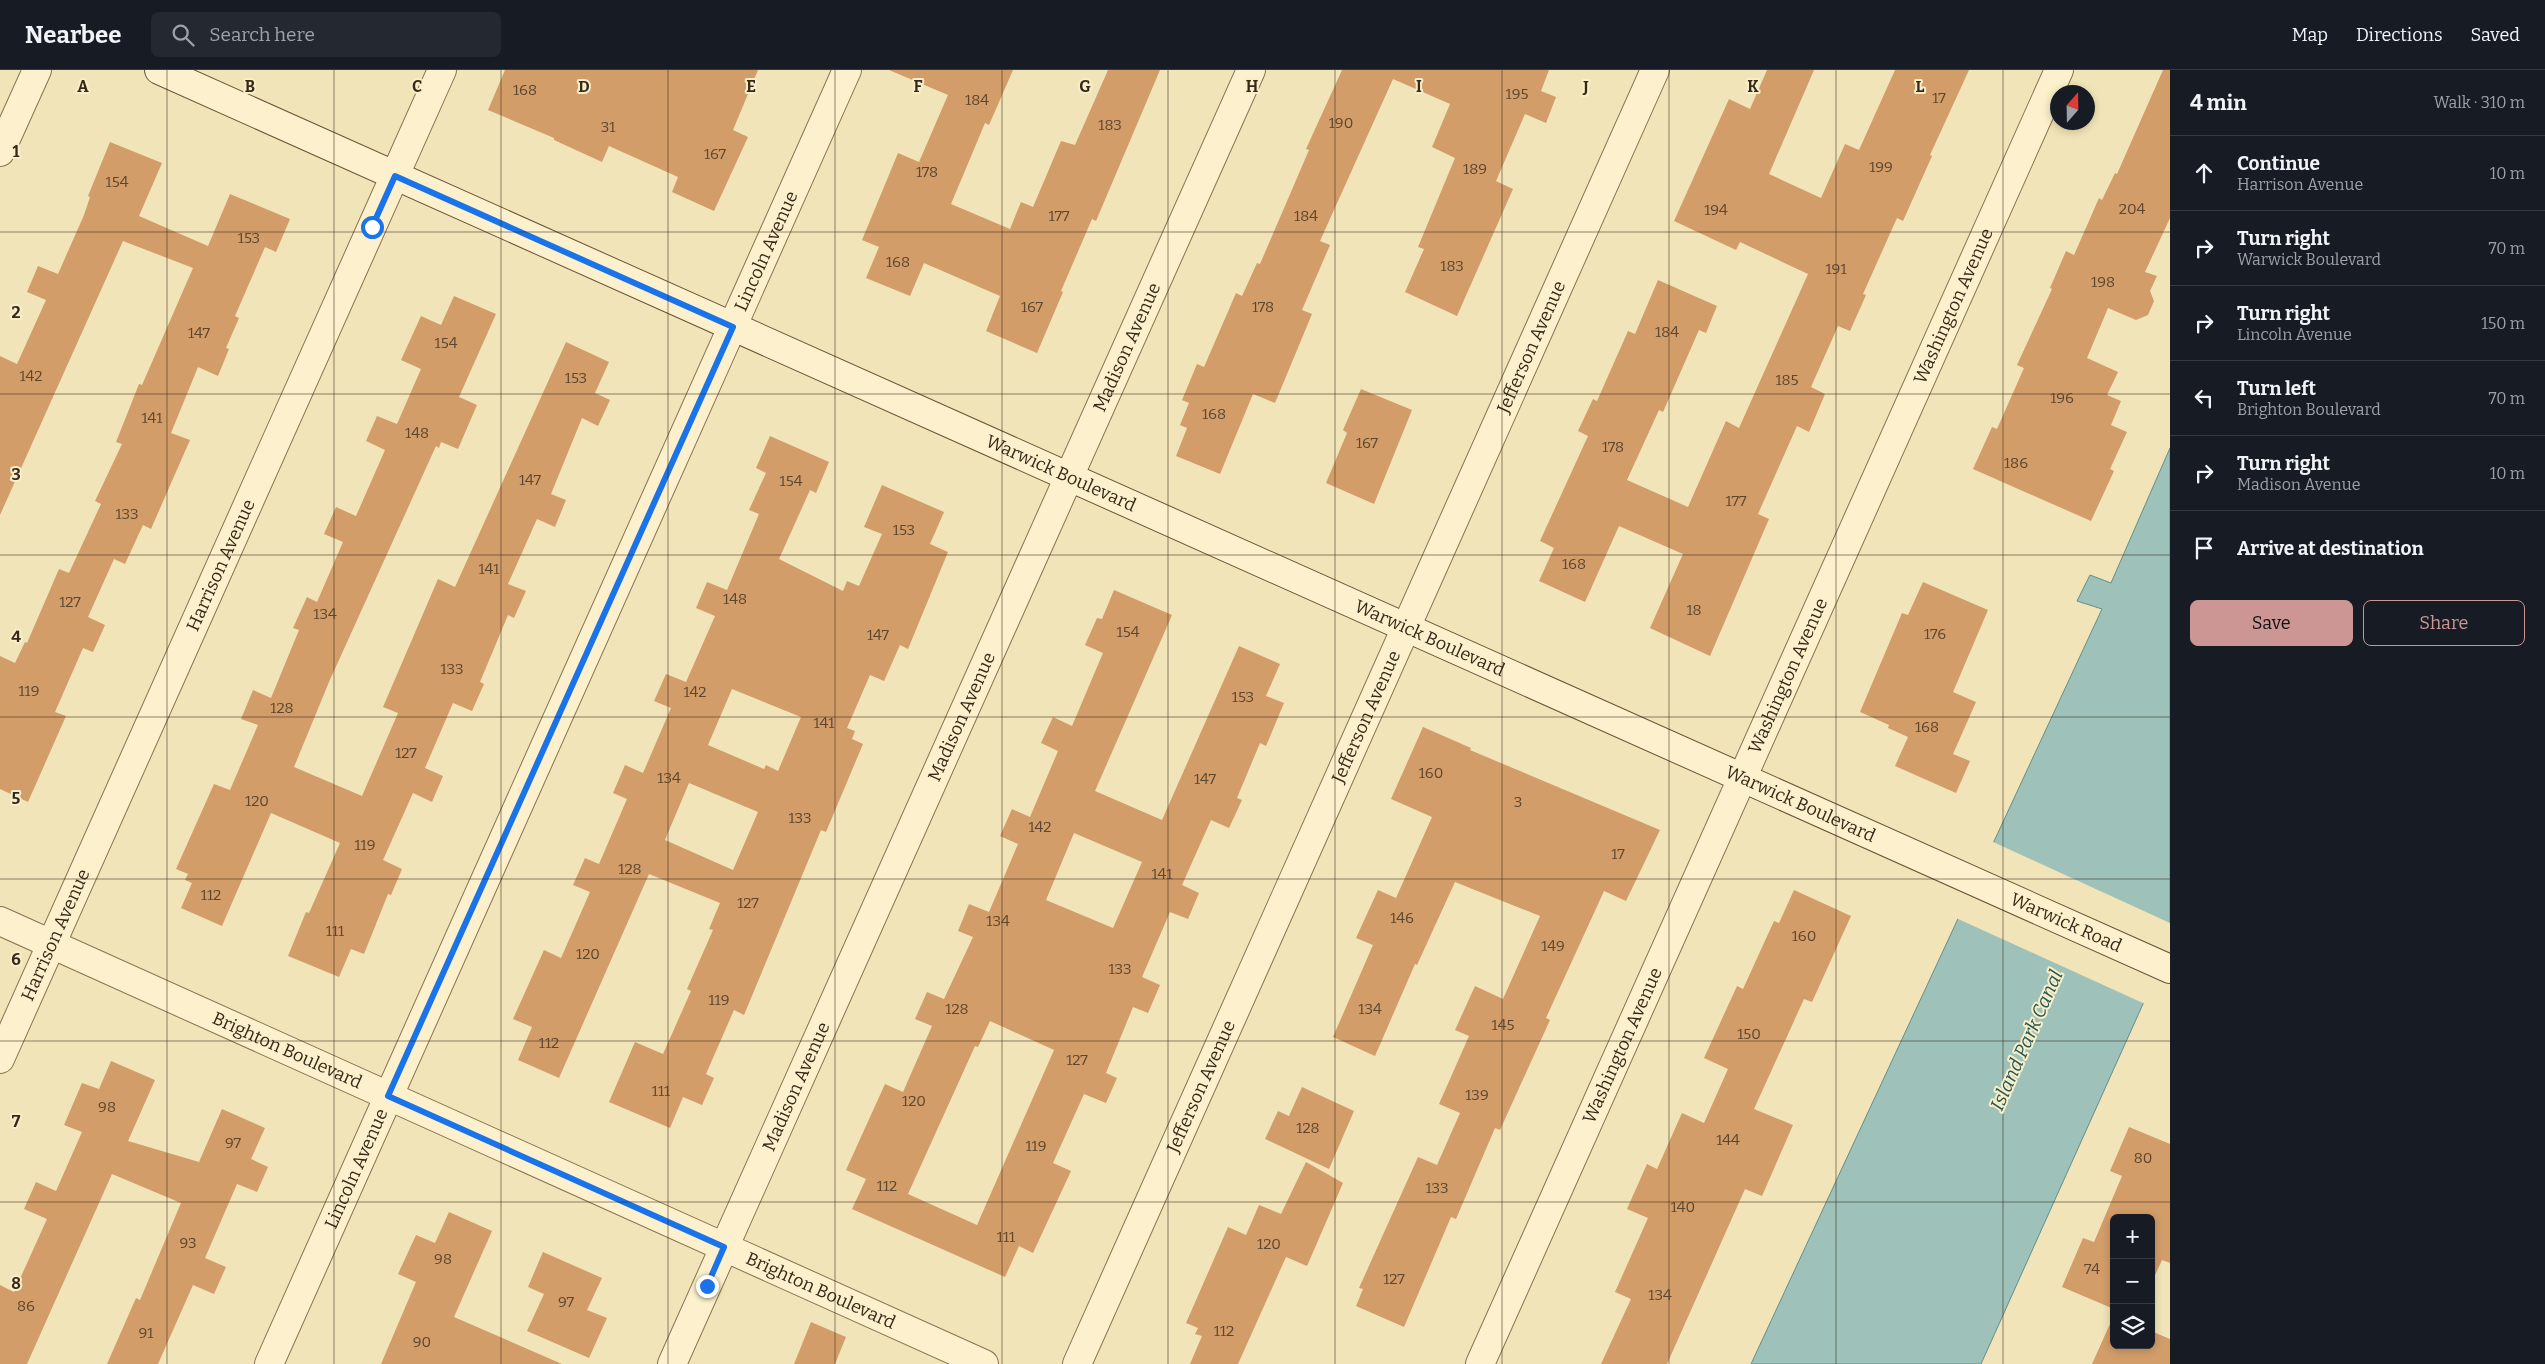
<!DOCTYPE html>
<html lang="en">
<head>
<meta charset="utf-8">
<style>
	:root { --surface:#171b24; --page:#242831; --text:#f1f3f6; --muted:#9ea1a6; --line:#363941; --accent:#cb9694 }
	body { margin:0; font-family:Bitter,serif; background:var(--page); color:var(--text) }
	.controls { position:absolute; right:15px; bottom:15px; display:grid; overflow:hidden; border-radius:8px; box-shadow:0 2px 8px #0003 }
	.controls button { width:45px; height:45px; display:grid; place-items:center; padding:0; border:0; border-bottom:1px solid var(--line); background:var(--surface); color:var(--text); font:25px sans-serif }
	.compass { position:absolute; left:2050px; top:15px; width:45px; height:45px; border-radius:50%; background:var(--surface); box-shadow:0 2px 8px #0003; rotate:20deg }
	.stop { position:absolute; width:15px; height:15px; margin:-11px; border:4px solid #1a73e8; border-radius:50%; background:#fff }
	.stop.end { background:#1a73e8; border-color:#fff; box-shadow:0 1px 5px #0008 }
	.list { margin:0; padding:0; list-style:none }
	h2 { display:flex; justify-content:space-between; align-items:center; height:65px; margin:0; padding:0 20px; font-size:21px }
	h2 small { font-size:16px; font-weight:400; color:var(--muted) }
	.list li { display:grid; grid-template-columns:32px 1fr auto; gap:15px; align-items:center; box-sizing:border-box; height:75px; padding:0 20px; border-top:1px solid var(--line) }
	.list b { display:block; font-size:19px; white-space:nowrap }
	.list p { margin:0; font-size:16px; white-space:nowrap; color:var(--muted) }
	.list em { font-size:16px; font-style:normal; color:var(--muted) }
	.actions { display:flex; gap:10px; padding:15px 20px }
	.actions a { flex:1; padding:11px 0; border:1px solid var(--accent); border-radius:8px; text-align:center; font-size:18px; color:var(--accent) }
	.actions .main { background:var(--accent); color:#111 }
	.icon { flex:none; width:28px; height:28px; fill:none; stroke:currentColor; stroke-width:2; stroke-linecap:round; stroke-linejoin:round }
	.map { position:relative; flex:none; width:2170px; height:1294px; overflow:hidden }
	header { display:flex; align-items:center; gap:30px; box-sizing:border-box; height:70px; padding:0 25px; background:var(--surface); border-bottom:1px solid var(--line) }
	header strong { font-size:24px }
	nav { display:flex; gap:28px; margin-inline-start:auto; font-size:18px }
	.search { width:350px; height:45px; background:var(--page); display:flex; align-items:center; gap:12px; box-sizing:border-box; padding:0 18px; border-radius:8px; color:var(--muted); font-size:19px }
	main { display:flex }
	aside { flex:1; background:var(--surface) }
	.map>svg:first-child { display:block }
	.water { fill:#9ec1b9; stroke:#658e87 }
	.pier { fill:#f1e4b8 }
	.building { fill:#d39d6a; fill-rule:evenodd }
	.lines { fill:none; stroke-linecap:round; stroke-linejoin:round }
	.street-casing { stroke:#887352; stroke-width:30 }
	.secondary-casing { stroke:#6a5336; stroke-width:30 }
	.street { stroke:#fcf1cc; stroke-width:28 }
	.secondary { stroke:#fcf1cc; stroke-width:28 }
	.route { stroke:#1a73e8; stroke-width:6 }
	.grid { fill:none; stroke:#362919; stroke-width:1; stroke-opacity:0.55 }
	.labels { text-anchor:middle; stroke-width:4; stroke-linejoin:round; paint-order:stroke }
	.number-label { font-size:15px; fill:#5d462d }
	.street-label { font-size:18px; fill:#362919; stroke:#f8eec8 }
	.water-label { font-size:19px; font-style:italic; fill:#265757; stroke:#f8eec8 }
	.grid-label { font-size:16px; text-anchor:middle; font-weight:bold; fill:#362919; stroke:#f8eec8; stroke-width:4; stroke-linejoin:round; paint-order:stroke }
</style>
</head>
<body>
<header>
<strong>Nearbee</strong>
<div class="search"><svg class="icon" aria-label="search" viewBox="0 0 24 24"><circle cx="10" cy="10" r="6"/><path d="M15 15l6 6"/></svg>Search here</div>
<nav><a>Map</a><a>Directions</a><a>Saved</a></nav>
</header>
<main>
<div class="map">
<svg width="2170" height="1294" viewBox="0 0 2170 1294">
	<rect width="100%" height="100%" fill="#f1e4b8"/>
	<!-- water -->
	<path class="water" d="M2170,378V874L1981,1294H1751L2102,539L2077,531L2090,505L2111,513Z"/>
	<!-- pier -->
	<path class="pier" d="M1991,771L2170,853V880L2145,934L1956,848Z"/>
	<!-- building -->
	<g class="building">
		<path d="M505,0H758L733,60L748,67L714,141L672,122L678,107L609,76L602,92L554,70V68L488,40Z"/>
		<path d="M889,0H1013L989,55L985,53L951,134L1010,159L1021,132L1033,137L1061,71L1075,75L1108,0H1160L1096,151L1092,149L1061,221L1063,222L1037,283L986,261L1000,226L924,193L910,226L866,208L879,177L862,170L898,83L919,92L948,25Z"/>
		<path d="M1342,0H1549L1541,21L1556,27L1546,53L1525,44L1496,111L1513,119L1457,246L1405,222L1424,179L1418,177L1455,88L1432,77L1450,34L1393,9L1320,171L1330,175L1302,240L1312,244L1275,333L1253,324L1220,404L1176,386L1187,358L1180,355L1189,333L1182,330L1197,294L1204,297L1236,223L1242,226L1257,193L1260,194L1309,80L1306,79Z"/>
		<path d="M1767,0H1814L1769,104L1821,128L1845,74L1859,80L1895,0H1969L1930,85L1932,86L1903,151L1897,148L1863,224L1866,225L1850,261L1838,256L1811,317L1825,324L1809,362L1797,356L1758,444L1769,449L1710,586L1650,558L1683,484L1619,456L1585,532L1539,511L1554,478L1540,471L1588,366L1578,361L1593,329L1597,331L1628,261L1635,264L1658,210L1717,236L1706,263L1699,260L1663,342L1659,340L1627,410L1688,437L1726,351L1739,358L1808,204L1740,172L1736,180L1674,151L1729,29L1750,39Z"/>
		<path d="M2163,0H2170V148L2145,202L2157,206L2150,221L2154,231L2148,245L2136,250L2108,238L2087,288L2118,302L2107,325L2121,331L2111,355L2127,362L2110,399L2114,401L2091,451L1973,399L1992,357L1997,359L2024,298L2017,295L2052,219L2050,218L2066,181L2074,185L2099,128L2102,130L2115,103L2117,104Z"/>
		<path d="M110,72L162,93L139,146L208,176L230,124L290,149L276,182L265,177L235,246L239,248L226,278L229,279L218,306L198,297L171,363L190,370L151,459L143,455L125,494L114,489L88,547L105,555L93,582L83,578L55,642L66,646L28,732L0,719V586L15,593L25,572L27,573L59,499L69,503L101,434L95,431L122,374L116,372L139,314L142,315L193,198L123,171L0,445V286L17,294L46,230L27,222L38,196L58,204L84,145L90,127L88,126Z"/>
		<path d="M454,226L496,244L459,327L477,335L458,379L441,372L439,378L436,376L329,612L294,697L362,726L398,643L383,637L438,509L455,517L566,272L609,292L595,323L610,330L598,356L582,348L551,424L566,430L555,457L537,449L508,514L526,521L514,548L508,545L480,612L484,614L472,641L453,633L425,698L443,706L432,732L413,723L383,790L402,799L391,825L388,824L364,884L351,879L339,907L288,886L306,842L309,843L340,773L271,743L222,856L181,838L192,813L185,810L188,804L176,799L214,714L230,720L258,655L241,649L253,620L271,628L299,560L293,558L307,527L317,532L343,472L324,464L336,437L356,446L385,380L366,371L377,346L397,354L421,299L401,290L421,246L441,255Z"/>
		<path d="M1361,319L1412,340L1374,434L1326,413L1347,363L1343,360Z"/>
		<path d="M770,366L829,392L816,423L810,420L779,489L843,521L847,511L859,516L882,464L864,457L882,415L944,442L930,474L948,482L908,579L900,575L884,611L870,605L847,658L855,661L852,669L863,674L826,762L821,760L744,945L734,940L706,1004L714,1008L702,1035L683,1027L670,1058L609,1032L635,972L663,984L691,921L687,919L713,860L709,859L720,833L649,804L559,1008L518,990L532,957L513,949L544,880L561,888L590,822L573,815L585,788L599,794L627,729L613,723L625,695L643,703L671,638L654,631L666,604L686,612L715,546L696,538L707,512L727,520L759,444L749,440L766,403L756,398ZM732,619L801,647L778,701L766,695L764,699L708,675ZM689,713L758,742L733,800L665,770Z"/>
		<path d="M1923,512L1988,540L1953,622L1976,632L1953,684L1970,691L1956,723L1895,696L1908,667L1888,658L1889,655L1860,642L1902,543L1908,545Z"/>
		<path d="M1114,520L1172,545L1095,721L1162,750L1239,576L1280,594L1266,626L1284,633L1266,676L1260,673L1237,728L1242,730L1229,758L1211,750L1182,815L1199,823L1188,849L1170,842L1142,907L1160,915L1148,943L1133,937L1106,1003L1117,1008L1106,1033L1084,1024L1053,1093L1071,1101L1033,1183L1019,1176L1005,1207L852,1139L866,1109L846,1100L885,1014L903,1022L932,956L915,949L927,922L944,929L973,867L958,861L969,834L989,842L1018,774L1000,766L1012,739L1030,747L1058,681L1041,673L1053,647L1072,656L1103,583L1085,575L1097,548L1102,549ZM1074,763L1142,792L1113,858L1046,830ZM990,951L1054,980L977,1155L908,1124L975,976L978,977Z"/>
		<path d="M1423,657L1471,678L1470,680L1660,760L1626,831L1604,821L1546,948L1550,950L1500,1060L1495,1058L1456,1149L1451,1147L1404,1257L1356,1236L1363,1219L1359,1218L1418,1087L1437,1095L1460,1043L1439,1034L1469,966L1455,960L1475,916L1503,929L1540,846L1455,812L1417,895L1415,894L1375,986L1333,967L1373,875L1356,868L1378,820L1396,828L1432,747L1391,729Z"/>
		<path d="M1794,820L1851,846L1812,932L1804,929L1754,1039L1793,1055L1762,1126L1745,1119L1667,1294H1601L1631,1229L1615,1222L1648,1148L1627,1139L1647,1094L1657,1099L1682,1043L1704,1053L1728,999L1704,988L1737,916L1743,919L1774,851L1779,853Z"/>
		<path d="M111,991L155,1010L128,1071L199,1092L222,1039L265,1058L251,1089L268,1097L257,1122L237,1114L205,1188L226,1197L214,1224L193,1215L158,1294H107L136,1228L140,1230L181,1133L112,1104L27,1294H0V1215L14,1222L47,1149L24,1139L36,1112L56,1121L82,1062L64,1055L82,1013L99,1019Z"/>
		<path d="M1302,1017L1354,1041L1329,1099L1265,1069L1278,1041L1289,1046Z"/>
		<path d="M2129,1057L2170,1074V1193L2162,1190L2151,1214V1148H2114V1239L2062,1217L2083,1168L2094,1172L2122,1106L2110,1101Z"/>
		<path d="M1306,1092L1343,1113L1307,1196L1286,1187L1238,1294H1190L1202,1266L1195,1264L1198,1258L1186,1253L1228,1157L1246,1165L1259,1135L1281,1144Z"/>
		<path d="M449,1142L492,1161L454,1247L562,1294H381L416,1212L398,1204L416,1165L435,1173Z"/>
		<path d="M543,1182L602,1208L587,1240L607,1248L589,1288L527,1261L544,1224L528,1217Z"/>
		<path d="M2114,1245V1275H2151V1261L2170,1269V1294H2092Z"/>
		<path d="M811,1252L846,1267L835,1294H794Z"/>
	</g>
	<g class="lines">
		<!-- street casing -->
		<g class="street-casing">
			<g id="street">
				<path d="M0,82L37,0"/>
				<path id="s1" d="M0,851L984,1294"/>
				<path id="s2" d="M0,989L442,0"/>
				<path id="s3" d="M269,1294L847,0"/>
				<path id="s4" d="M672,1294L1251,0"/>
				<path id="s5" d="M1077,1294L1655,0"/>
				<path id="s6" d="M1480,1294L2059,0"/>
			</g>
		</g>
		<!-- secondary casing -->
		<g class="secondary-casing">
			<g id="secondary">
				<path id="s7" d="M159,0L2170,899"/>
			</g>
		</g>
		<!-- street -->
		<use href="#street" class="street"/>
		<!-- secondary -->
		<use href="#secondary" class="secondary"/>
	</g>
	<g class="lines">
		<!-- route -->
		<path class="route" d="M372,157L395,106L733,257L388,1026L724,1177L707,1216"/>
	</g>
	<!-- grid -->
	<path class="grid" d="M167,0V1294M334,0V1294M501,0V1294M668,0V1294M835,0V1294M1002,0V1294M1168,0V1294M1335,0V1294M1502,0V1294M1669,0V1294M1836,0V1294M2003,0V1294M0,162H2170M0,324H2170M0,485H2170M0,647H2170M0,809H2170M0,971H2170M0,1132H2170"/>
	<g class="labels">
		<!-- number labels -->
		<g class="number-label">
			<text x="525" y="25">168</text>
			<text x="1517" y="29">195</text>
			<text x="1939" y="33">17</text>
			<text x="977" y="35">184</text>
			<text x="1341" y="58">190</text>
			<text x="1110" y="60">183</text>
			<text x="608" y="62">31</text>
			<text x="715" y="89">167</text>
			<text x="1881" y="102">199</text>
			<text x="1475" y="104">189</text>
			<text x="927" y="107">178</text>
			<text x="117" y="117">154</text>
			<text x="2132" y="144">204</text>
			<text x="1716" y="145">194</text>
			<text x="1059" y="151">177</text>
			<text x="1306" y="151">184</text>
			<text x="249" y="173">153</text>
			<text x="898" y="197">168</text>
			<text x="1452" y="201">183</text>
			<text x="1836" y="204">191</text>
			<text x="2103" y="217">198</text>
			<text x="1032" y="242">167</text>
			<text x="1263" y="242">178</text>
			<text x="1667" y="267">184</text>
			<text x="199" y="268">147</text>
			<text x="446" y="278">154</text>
			<text x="31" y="311">142</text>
			<text x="576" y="313">153</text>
			<text x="1787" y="315">185</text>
			<text x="2062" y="333">196</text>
			<text x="1214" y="349">168</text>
			<text x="152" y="353">141</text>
			<text x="417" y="368">148</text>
			<text x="1367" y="378">167</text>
			<text x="1613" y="382">178</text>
			<text x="2016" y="398">186</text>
			<text x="530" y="415">147</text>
			<text x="791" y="416">154</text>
			<text x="1736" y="436">177</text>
			<text x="127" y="449">133</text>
			<text x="904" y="465">153</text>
			<text x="1574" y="499">168</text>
			<text x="489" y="504">141</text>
			<text x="735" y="534">148</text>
			<text x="70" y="537">127</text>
			<text x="1694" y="545">18</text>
			<text x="325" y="549">134</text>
			<text x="1128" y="567">154</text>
			<text x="1935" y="569">176</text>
			<text x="878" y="570">147</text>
			<text x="452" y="604">133</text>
			<text x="29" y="626">119</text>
			<text x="695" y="627">142</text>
			<text x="1243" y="632">153</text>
			<text x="282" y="643">128</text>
			<text x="824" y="658">141</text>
			<text x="1927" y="662">168</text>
			<text x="406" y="688">127</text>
			<text x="1431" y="708">160</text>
			<text x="669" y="713">134</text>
			<text x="1205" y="714">147</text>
			<text x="257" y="736">120</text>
			<text x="1518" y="737">3</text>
			<text x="800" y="753">133</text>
			<text x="1040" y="762">142</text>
			<text x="365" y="780">119</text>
			<text x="1618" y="789">17</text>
			<text x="630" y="804">128</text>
			<text x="1162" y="809">141</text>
			<text x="211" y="830">112</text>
			<text x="748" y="838">127</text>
			<text x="1402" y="853">146</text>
			<text x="998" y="856">134</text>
			<text x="335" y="866">111</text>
			<text x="1804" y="871">160</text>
			<text x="1553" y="881">149</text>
			<text x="588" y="889">120</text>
			<text x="1120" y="904">133</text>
			<text x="719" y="935">119</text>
			<text x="957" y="944">128</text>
			<text x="1370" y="944">134</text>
			<text x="1503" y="960">145</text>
			<text x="1749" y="969">150</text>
			<text x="549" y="978">112</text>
			<text x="1077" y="995">127</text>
			<text x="661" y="1026">111</text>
			<text x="1477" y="1030">139</text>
			<text x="914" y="1036">120</text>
			<text x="107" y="1042">98</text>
			<text x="1308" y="1063">128</text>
			<text x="1728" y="1075">144</text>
			<text x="233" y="1078">97</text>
			<text x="1036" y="1081">119</text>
			<text x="2143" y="1093">80</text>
			<text x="887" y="1121">112</text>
			<text x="1437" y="1123">133</text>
			<text x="1683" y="1142">140</text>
			<text x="1006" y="1172">111</text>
			<text x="188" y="1178">93</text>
			<text x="1269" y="1179">120</text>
			<text x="443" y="1194">98</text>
			<text x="2092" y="1204">74</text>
			<text x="1394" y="1214">127</text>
			<text x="1660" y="1230">134</text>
			<text x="566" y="1237">97</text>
			<text x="26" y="1241">86</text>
			<text x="1224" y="1266">112</text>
			<text x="146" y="1268">91</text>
			<text x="422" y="1277">90</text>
		</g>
		<!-- street labels -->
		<g class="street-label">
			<text dy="6" stroke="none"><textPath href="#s3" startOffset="1219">Lincoln Avenue</textPath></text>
			<text dy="6" stroke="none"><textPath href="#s6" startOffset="1159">Washington Avenue</textPath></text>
			<text dy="6" stroke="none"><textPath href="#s4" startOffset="1114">Madison Avenue</textPath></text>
			<text dy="6" stroke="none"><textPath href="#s5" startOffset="1114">Jefferson Avenue</textPath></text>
			<text dy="6" stroke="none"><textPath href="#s7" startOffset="988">Warwick Boulevard</textPath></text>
			<text dy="6" stroke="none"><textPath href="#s2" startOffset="541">Harrison Avenue</textPath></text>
			<text dy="6" stroke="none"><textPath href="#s7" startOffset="1392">Warwick Boulevard</textPath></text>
			<text dy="6" stroke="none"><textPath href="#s6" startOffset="754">Washington Avenue</textPath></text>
			<text dy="6" stroke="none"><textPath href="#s4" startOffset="709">Madison Avenue</textPath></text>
			<text dy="6" stroke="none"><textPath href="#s5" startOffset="709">Jefferson Avenue</textPath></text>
			<text dy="6" stroke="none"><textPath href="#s7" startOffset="1798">Warwick Boulevard</textPath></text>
			<text dy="6" stroke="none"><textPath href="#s7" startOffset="2089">Warwick Road</textPath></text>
			<text dy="6" stroke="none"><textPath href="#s2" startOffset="136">Harrison Avenue</textPath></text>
			<text dy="6" stroke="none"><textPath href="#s6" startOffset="349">Washington Avenue</textPath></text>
			<text dy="6" stroke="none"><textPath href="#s1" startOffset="315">Brighton Boulevard</textPath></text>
			<text dy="6" stroke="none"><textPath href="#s4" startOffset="304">Madison Avenue</textPath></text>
			<text dy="6" stroke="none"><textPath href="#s5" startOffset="304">Jefferson Avenue</textPath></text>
			<text dy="6" stroke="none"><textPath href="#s3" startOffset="214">Lincoln Avenue</textPath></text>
			<text dy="6" stroke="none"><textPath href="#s1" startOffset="900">Brighton Boulevard</textPath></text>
		</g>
		<!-- water labels -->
		<g class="water-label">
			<text transform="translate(2026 970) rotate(-66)" y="7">Island Park Canal</text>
		</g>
	</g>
	<g class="grid-label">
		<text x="83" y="22">A</text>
		<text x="250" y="22">B</text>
		<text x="417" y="22">C</text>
		<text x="584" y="22">D</text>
		<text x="751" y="22">E</text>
		<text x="918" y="22">F</text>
		<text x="1085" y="22">G</text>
		<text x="1252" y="22">H</text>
		<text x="1419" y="22">I</text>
		<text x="1586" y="22">J</text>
		<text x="1753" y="22">K</text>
		<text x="1920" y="22">L</text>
		<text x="16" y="87">1</text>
		<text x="16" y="248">2</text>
		<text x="16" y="410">3</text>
		<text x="16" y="572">4</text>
		<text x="16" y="734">5</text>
		<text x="16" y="895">6</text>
		<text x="16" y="1057">7</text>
		<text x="16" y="1219">8</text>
	</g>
</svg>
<div class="controls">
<button>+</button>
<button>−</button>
<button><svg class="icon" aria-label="layers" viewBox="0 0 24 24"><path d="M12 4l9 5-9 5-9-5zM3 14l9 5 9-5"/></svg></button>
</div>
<svg class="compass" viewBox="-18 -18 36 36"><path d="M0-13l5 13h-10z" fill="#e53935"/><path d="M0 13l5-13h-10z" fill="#9ea1a6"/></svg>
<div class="stop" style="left:372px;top:157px"></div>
<div class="stop end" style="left:707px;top:1216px"></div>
</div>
<aside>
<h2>4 min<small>Walk · 310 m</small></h2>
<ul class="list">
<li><svg class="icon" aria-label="ahead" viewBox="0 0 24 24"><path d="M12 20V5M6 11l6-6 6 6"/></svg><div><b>Continue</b><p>Harrison Avenue</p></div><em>10 m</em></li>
<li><svg class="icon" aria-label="right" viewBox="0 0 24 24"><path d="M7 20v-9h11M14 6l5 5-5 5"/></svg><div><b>Turn right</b><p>Warwick Boulevard</p></div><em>70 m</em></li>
<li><svg class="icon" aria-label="right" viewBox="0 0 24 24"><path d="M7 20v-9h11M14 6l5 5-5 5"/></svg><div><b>Turn right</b><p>Lincoln Avenue</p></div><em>150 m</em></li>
<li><svg class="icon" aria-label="left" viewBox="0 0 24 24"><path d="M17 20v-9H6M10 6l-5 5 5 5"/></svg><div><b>Turn left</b><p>Brighton Boulevard</p></div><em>70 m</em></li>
<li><svg class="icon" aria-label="right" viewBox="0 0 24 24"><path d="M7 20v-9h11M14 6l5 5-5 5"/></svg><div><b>Turn right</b><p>Madison Avenue</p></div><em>10 m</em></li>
<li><svg class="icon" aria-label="arrive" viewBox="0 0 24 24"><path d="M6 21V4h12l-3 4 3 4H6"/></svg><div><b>Arrive at destination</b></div></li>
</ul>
<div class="actions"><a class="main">Save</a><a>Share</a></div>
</aside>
</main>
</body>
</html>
